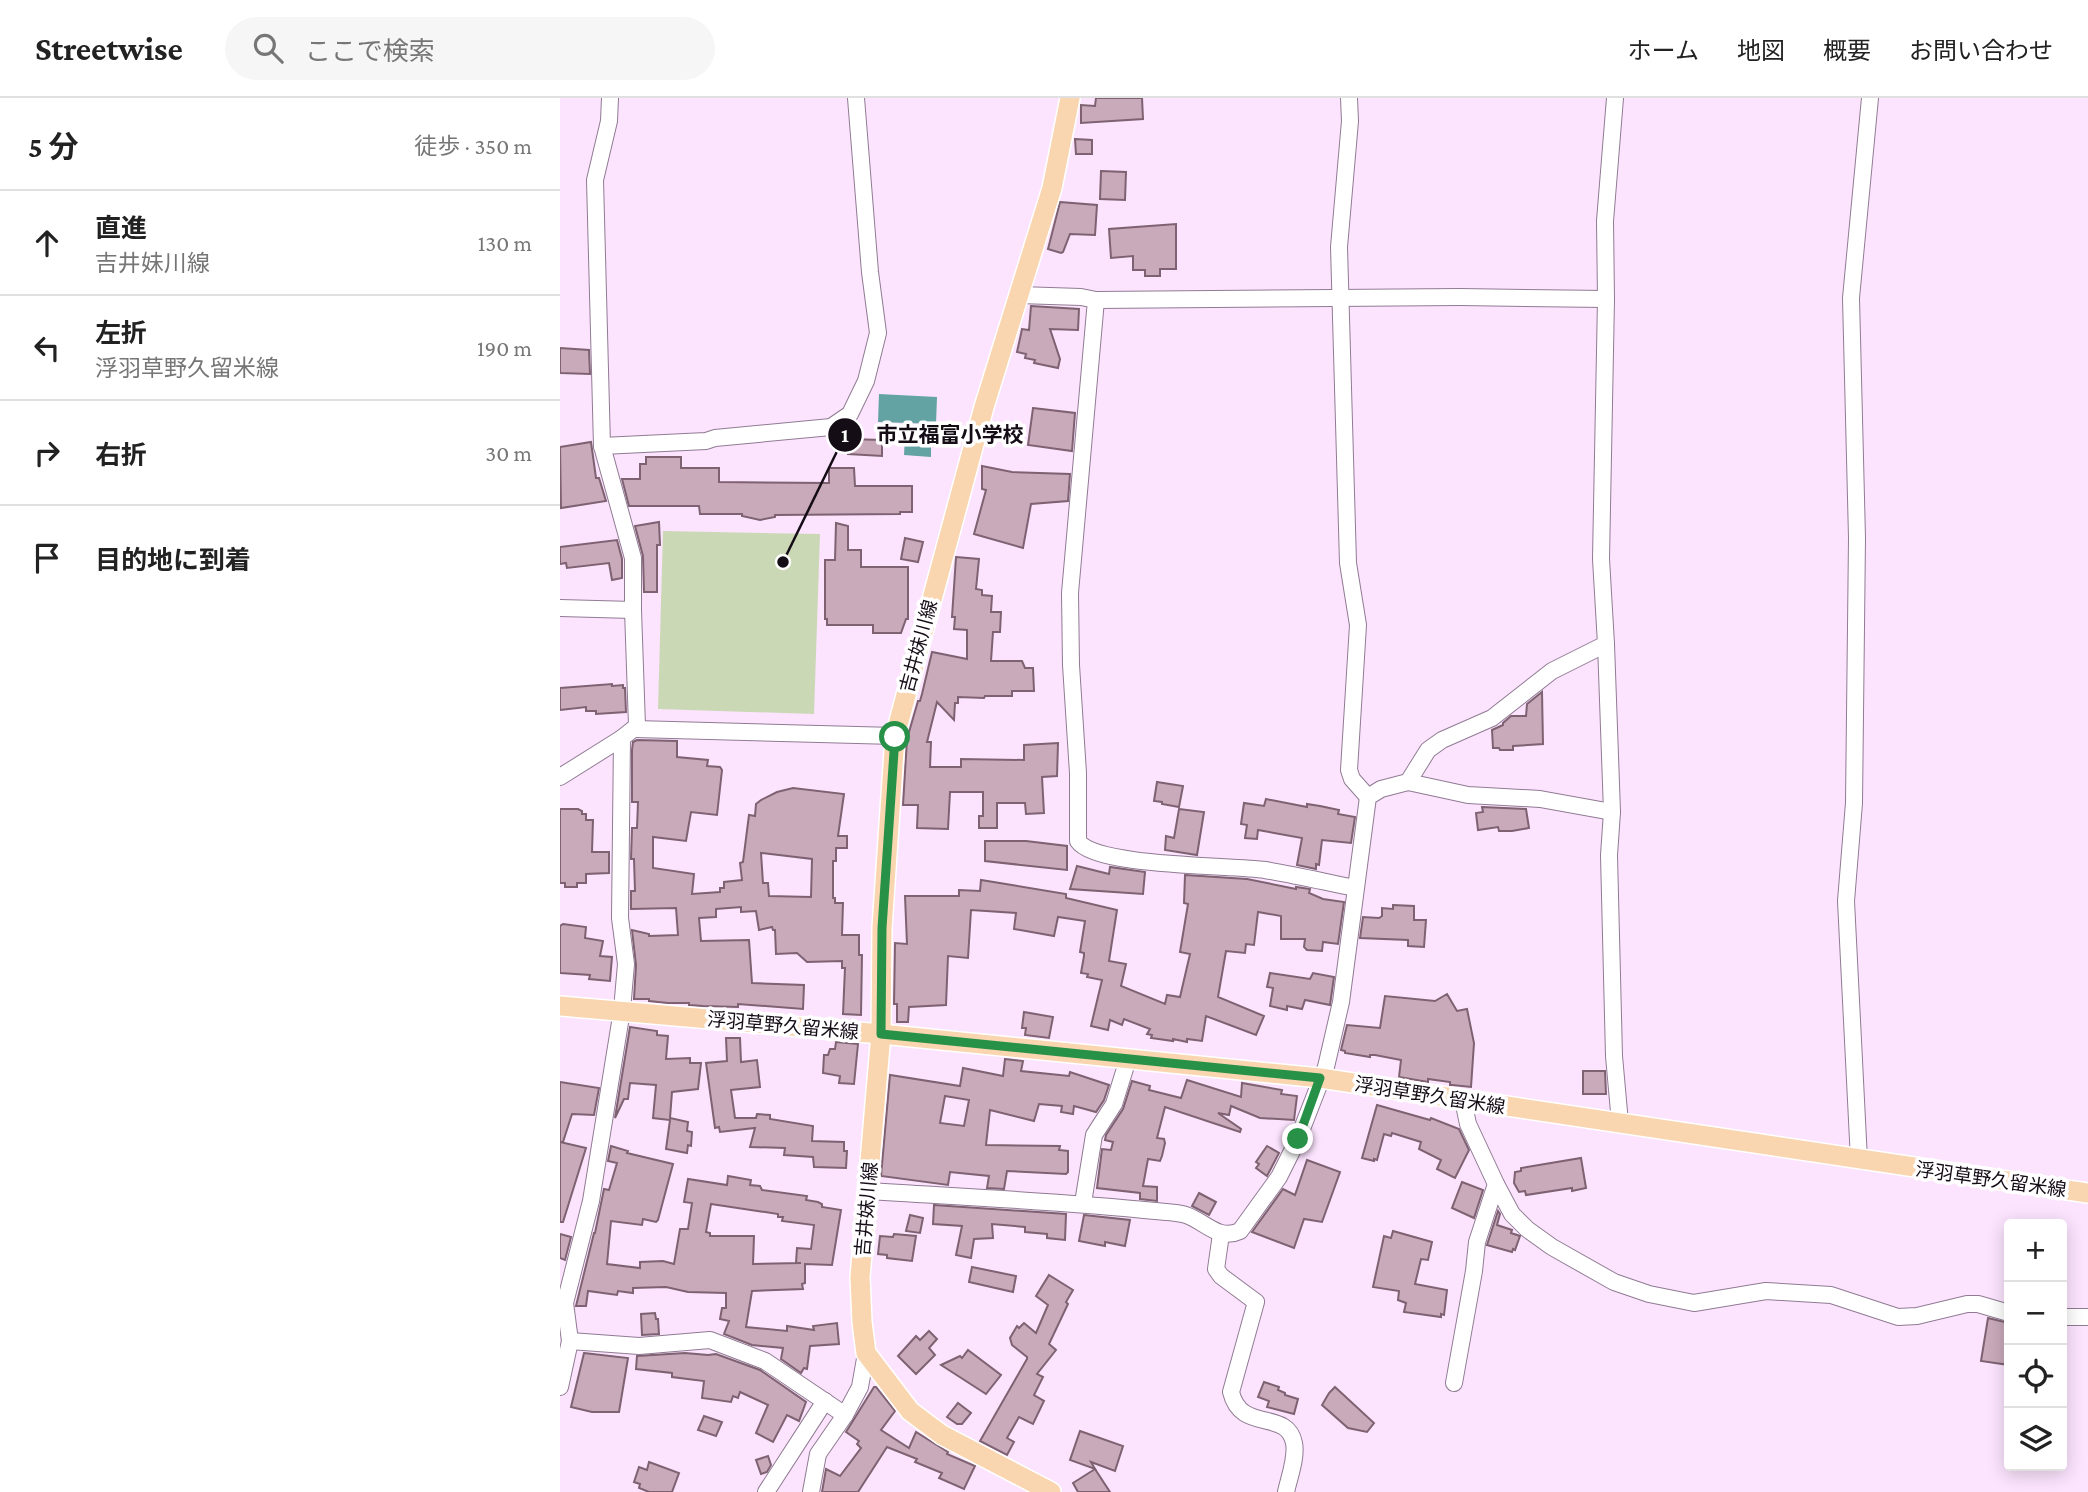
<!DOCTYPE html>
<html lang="ja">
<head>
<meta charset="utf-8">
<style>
	:root { --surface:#fff; --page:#f6f6f6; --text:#222; --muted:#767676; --line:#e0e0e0 }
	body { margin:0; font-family:"Crimson Pro","Noto Sans JP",serif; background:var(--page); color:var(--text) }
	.controls { position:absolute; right:21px; bottom:21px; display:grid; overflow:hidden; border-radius:7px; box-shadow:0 4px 18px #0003 }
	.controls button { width:63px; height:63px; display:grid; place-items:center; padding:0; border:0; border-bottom:2px solid var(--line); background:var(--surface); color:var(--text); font:35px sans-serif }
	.stop { position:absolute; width:21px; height:21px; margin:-16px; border:5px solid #289148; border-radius:50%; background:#fff }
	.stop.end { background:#289148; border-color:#fff; box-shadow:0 2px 7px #0008 }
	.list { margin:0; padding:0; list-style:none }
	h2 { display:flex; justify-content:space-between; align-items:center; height:91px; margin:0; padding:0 28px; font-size:30px }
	h2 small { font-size:23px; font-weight:400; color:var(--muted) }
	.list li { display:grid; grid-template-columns:46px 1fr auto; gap:21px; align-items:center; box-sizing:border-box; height:105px; padding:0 28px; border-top:2px solid var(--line) }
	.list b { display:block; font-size:26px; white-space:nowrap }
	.list p { margin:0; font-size:23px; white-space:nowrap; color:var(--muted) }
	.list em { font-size:23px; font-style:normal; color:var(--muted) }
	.icon { flex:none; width:38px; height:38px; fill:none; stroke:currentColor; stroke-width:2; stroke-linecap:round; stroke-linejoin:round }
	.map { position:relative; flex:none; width:1528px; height:1394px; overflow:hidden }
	header { display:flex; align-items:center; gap:42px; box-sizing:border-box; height:98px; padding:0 35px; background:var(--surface); border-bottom:2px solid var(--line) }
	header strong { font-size:33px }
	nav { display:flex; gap:38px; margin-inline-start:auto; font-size:24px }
	.search { width:490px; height:63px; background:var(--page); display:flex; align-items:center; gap:18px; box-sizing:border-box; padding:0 24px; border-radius:38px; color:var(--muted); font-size:26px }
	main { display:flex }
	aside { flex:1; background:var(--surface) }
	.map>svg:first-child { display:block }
	.green { fill:#cbd8b6 }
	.water { fill:#63a3a3 }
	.building { fill:#c9aabb; stroke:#7e6271; stroke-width:2; fill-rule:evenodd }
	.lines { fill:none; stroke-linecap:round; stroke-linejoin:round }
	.minor-casing { stroke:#907b93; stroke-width:18 }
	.major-casing { stroke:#fff; stroke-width:22 }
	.minor { stroke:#fff; stroke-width:16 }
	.major { stroke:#f9d5b0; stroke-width:19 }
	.route { stroke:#289148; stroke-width:9 }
	.labels { text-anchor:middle; stroke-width:7; stroke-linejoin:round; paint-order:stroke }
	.street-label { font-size:19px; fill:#150d16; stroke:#fff }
	.leader { fill:none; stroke:#150d16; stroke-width:2.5 }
	.callout-dot { fill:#150d16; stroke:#fff; stroke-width:2.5 }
	.mark-label { font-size:21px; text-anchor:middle; font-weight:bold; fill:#fff }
	.callout-label { font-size:21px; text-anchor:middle; font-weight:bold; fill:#150d16; stroke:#fff; stroke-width:7; stroke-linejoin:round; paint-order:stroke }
</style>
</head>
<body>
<header>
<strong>Streetwise</strong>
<div class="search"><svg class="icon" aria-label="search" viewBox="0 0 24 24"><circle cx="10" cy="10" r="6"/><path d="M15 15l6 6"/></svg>ここで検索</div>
<nav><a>ホーム</a><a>地図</a><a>概要</a><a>お問い合わせ</a></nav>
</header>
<main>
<aside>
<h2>5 分<small>徒歩 · 350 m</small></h2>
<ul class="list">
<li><svg class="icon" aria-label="ahead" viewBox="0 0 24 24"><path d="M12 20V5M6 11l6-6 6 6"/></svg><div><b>直進</b><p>吉井妹川線</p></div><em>130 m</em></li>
<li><svg class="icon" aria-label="left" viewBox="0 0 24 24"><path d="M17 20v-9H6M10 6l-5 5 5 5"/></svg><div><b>左折</b><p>浮羽草野久留米線</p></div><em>190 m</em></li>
<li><svg class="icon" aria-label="right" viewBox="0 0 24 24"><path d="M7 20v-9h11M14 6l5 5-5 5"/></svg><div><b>右折</b></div><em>30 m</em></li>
<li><svg class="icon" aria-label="arrive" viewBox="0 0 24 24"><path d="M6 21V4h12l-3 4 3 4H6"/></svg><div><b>目的地に到着</b></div></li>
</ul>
</aside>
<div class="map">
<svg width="1528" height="1394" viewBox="0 0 1528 1394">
	<rect width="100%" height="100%" fill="#fce4fe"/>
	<!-- green -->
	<path class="green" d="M103,433L260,436L254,616L98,611Z"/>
	<!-- water -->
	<g class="water">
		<path d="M319,296L377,299L376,326L318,324Z"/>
		<path d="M345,339L371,340V359L344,357Z"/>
	</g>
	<!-- building -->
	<g class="building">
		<path d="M536,0H582L583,21L521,25V7L535,8Z"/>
		<path d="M515,41L532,42V56H516Z"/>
		<path d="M541,73L566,74L565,102L540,101Z"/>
		<path d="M500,104L537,107L535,137L510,136L503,154L501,155L488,151Z"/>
		<path d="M616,126V171H600V178H585V172H573V158L551,160L549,131Z"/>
		<path d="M471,208L519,211L518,232L490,231L500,261L498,270L474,265L475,262L465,260L466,256L457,254L462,231L469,232Z"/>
		<path d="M0,250L29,252L30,276L0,275Z"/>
		<path d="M473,310L515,315L512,353L468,347Z"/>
		<path d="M288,341L322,342V358L288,356Z"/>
		<path d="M31,344L36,380H39L46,403L1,410L0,349Z"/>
		<path d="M86,359H121V370H159V384L269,385V370H294L295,388H352V414H340V416L215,417V419L200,422L182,418V416H140L139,408H69L62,381H80V366H86Z"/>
		<path d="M422,368L452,374L510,376L508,403L471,406L463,450L414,436L426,392L422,391Z"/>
		<path d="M99,424L100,447H97V494H84L83,458L75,428Z"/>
		<path d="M276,425L288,428V452H301V469H348V521H346L341,535H313V527H267V521H265V462H275Z"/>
		<path d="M345,440L363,444L358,464L341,461Z"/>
		<path d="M57,442L62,461V480L52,482L49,465L7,470L6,465L0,466V449Z"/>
		<path d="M396,459L419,461L416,491L422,492V497L432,498L431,514H441L440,534H433L431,563H462L465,570H473L474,593H452V598H425L424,600L398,599V605H395L394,622L377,604L367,644H371L370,669H401V661L464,662V647L498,645L497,678L482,679L484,715L466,716L465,705H437V730H419V718H423V694H390L388,731L357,730L358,707H343L347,641L358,603H360L362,596L372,554L407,561V532L394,531L395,519H392Z"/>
		<path d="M52,586V588L63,587V590H65L66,614L36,616V613H26V609L0,612V590Z"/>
		<path d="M982,594L983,646L953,648V652H940L939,650H933L932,632L943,627V625L951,618H966L967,606Z"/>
		<path d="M77,642L117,643V659L148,662L147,668L160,669L162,672L157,717L131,714L126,743L93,739V770L134,776L132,796L160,794V790H164V784L182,782L180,765L183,764L189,717L195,718L196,706L201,702L217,694L233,690L284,696L278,738H287V750H276V763H273V800H275V805H283L282,837H299V857H302L301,917L283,916L285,870H282V863L247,864L237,855L216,856L215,832H213L212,829L199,832L196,813L181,814V809L156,811V819L139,820L141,843L189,842L192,885L244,887L243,911L178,906V909L143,908L129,907V905H108L89,903V901H74L76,867L72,832L89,836V838L118,837L116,810L71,811V793H75L74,761H71L72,730H77L78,704H72V652L73,644ZM201,755L252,761L251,799L209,798L208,785H203Z"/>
		<path d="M597,684L623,688L619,709L602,706V704L594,703Z"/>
		<path d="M706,701L747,709V706L760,708L779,712L778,716L795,719L791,745L762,742L759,767L756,766V771L737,767L742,740L698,732L697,741L685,740L687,727L681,726L684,705L704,708Z"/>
		<path d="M922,709L966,711L969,730L952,733H939L938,729L918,732L916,715L923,714Z"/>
		<path d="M0,711H18L22,713V716H26V722H33L32,754H49V775L26,776V785H17V789H5V785H0Z"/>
		<path d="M619,711L644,714L637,757L605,752L606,738L614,740Z"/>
		<path d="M425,743H466L507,748V772L425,763Z"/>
		<path d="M517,768L549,776L550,769L585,774L583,796L510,791Z"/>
		<path d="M625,777L687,781L736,791V789L750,791L749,795L763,801L784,804L778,846L763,844L762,853L747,852L744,849L745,841H721V818L698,814L694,847L686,846L685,855L666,853L658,899L704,918L696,937L646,918L642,943L627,941V944L613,941V943L591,940L592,937L587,936L590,931L564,921L562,927L550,922L548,932L531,928L542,882L527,879L528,876L521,875L524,858V855L520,854L525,823L498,819L494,838L454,831L456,815L411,812L408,860L388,858L386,907L349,909L348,924H337V906H334L335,845L347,846L345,798H399V792L420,793L421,782L506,796V800L557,812L549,863L566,866L561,888L605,906L607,897L620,899L630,856L620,854L628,806L624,805Z"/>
		<path d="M833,807L854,808V822H866L864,849L848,848V842L800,840L803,819L819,820L822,818V810L833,811Z"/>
		<path d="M3,826L26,829L25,840L43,843L40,858L52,859L50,883L29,881L30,877L0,875V828Z"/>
		<path d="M710,875L750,881L753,875L774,879L770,907L745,902L742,911L727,908V912L710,908L713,890L707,889Z"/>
		<path d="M887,896L897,913L907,911L914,945L911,989L892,987H890V984L868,981V984L839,979L841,962L815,957H810V959L785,955V953L781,952L787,927L820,930L825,898L875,903Z"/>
		<path d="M464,914L493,919L489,940L465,937L466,930H462Z"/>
		<path d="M70,929L97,933V937L108,938L106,961L130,960V965H141L138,991L112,994L110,1020L128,1024L127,1033L132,1034L131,1048L128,1047L127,1055L106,1051L110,1022L93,1020L96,987L70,985L68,1001H64L55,1020Z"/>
		<path d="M166,940H180L181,964L197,962L200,989L171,992L175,1020H196L197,1016L210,1017V1021L253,1028L252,1043L284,1044V1053H287L286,1070L254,1069L253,1059L224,1057L225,1050L190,1049L195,1030L160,1034L159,1029L155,1030L146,965L167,963Z"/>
		<path d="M276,944L298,946L294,986L279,985L280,978L263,975L264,957H268L270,951H275Z"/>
		<path d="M445,961L463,963L461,973L509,978L510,974L549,987L544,1002L536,1014L514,1008L513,1016L501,1014L502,1008L479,1006L474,1023L430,1012L426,1047L500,1048L499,1052L508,1053V1074L506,1076L447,1073L444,1091L427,1090L429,1078L390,1074L388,1087L321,1078L330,977L400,988L403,970L443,978ZM385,998L409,1002L404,1028L380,1025Z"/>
		<path d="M1023,973H1045L1046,996H1023Z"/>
		<path d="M627,982L681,999L682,985L722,992L721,996L737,998L734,1022L700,1020L671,1008L669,1017L658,1015L681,1031L680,1034L605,1009L597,1040L604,1041L605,1045L602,1058L600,1063L588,1061L583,1088L597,1089V1103L580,1101V1095L537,1090L542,1051L551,1052L553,1044L545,1042L546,1037L563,1011L572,983L590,988L589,992L621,1000Z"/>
		<path d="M0,984L39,990L34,1017L12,1016L3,1044H0Z"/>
		<path d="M817,1007L870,1022L871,1020L899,1031L909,1052L895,1080L877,1071L881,1062L859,1051L861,1044L832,1035L831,1038L824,1036L817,1062L814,1061V1063L802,1060Z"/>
		<path d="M0,1044L26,1050L3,1124H0Z"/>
		<path d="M51,1048L68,1053L67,1055L113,1066L98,1122L96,1124L83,1121L82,1127L51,1123L47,1166L80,1170V1164L103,1163L114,1166L120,1131H128L132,1105L124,1104L128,1081L167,1087L168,1078L191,1082L190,1087L200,1088L202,1092L247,1098L246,1102L258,1104L262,1106V1109L281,1112L272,1167L245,1166V1185L242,1186L243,1191L192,1193L186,1229L227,1233V1228L254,1232L253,1228L277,1225L279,1246L250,1248L247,1271L244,1270L241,1275L221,1261L223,1250L192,1247L164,1236L169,1223L160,1221L162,1210H166V1195L128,1194L106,1189L73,1190V1195L58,1193L57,1197L28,1193L26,1208H16L34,1135H35L44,1091L49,1092L57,1065L48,1063ZM151,1106L218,1116V1119H223L222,1123L254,1127L251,1151L237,1150L236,1165H241L193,1166L194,1138H150V1135L146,1134Z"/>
		<path d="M707,1048L719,1055L707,1078L696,1070L699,1066L696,1064Z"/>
		<path d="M1021,1060L1026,1090L1012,1093V1090L966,1097L965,1093L959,1094L954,1085L955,1074L961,1073V1070Z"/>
		<path d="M747,1062L780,1074L762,1124L744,1121L734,1150L692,1134L723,1091L735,1097Z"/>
		<path d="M902,1084L923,1092L914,1120L892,1110Z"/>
		<path d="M639,1095L656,1104L649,1117L632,1108Z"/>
		<path d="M374,1107L506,1116L505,1142L487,1140V1136L465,1134V1129L432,1126L433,1140L414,1141L411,1160L396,1157L402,1128L373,1126Z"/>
		<path d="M938,1113L940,1116L937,1127L952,1132L951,1135L960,1138L955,1152L953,1151L952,1154L927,1147Z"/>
		<path d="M350,1117L363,1120L360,1135L346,1133Z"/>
		<path d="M524,1117L570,1122L565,1148L545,1144V1148L519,1143Z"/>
		<path d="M833,1133L872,1144L868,1162L861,1161L855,1186L887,1192L884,1217L881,1216V1219L844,1214L846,1205L838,1202L839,1193L813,1189L824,1138L831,1140Z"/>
		<path d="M0,1136L11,1139L5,1162L0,1160Z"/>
		<path d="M334,1136L356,1138L352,1163L327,1160V1157L318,1156L320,1138L333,1139Z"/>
		<path d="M412,1169L456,1178L453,1194L409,1184Z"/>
		<path d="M489,1177L513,1192L506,1204L508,1206L489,1246L496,1252L477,1276L483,1279L474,1297L484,1303L473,1326L459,1319L447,1340L454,1344L447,1357L420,1343L467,1261V1259L452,1247L450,1240L457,1228L459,1230L464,1225L476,1235L488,1207L476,1198Z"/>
		<path d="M95,1215L96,1221H98L99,1236L82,1237L81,1216Z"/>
		<path d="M1428,1220L1449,1225V1267L1421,1263Z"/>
		<path d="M369,1233L377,1241L369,1250L375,1257L356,1276L338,1258L356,1238L360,1242Z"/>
		<path d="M408,1252L441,1277L426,1296L381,1267L400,1258L402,1260Z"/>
		<path d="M24,1255L68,1260L59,1314H32L11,1309Z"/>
		<path d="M125,1255L148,1257L156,1256L200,1272L246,1304L239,1323L227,1317L213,1344L196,1335L208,1307L180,1294L178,1300L173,1298L171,1304L142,1300L144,1283L112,1279V1275L76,1271L77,1258Z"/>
		<path d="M704,1284L719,1289L718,1292L725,1295V1297L738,1301L734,1316L707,1309L709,1303L698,1299Z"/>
		<path d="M314,1289H316L335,1313L321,1332L349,1350L356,1334L388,1354L387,1356L415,1368L404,1391L379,1380L382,1375L355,1364L357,1361L327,1349L298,1394H262L266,1371L280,1378L301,1350L297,1346L299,1343L286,1334Z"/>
		<path d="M775,1289L814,1325L807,1334L788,1330L762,1307L769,1295Z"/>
		<path d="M398,1305L411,1315L402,1326H397L387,1319Z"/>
		<path d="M144,1318L162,1324L156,1338L138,1332Z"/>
		<path d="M520,1333L563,1348L555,1373L531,1364L535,1371L510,1362Z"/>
		<path d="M208,1358L211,1367L207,1374L201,1376L196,1362Z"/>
		<path d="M89,1364L119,1375L112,1394H89L79,1390L80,1386L74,1384L79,1369L87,1372Z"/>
		<path d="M535,1371L550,1394H518L513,1385Z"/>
	</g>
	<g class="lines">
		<!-- minor casing -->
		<g class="minor-casing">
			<g id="minor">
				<path d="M789,0L790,23L779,149L788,465L798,527L789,672L792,681L808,699"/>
				<path d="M459,197L521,199L536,202L510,495L511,567L518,675V743C535,769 670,767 705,772C735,777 765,784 795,790"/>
				<path d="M536,202L900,199L1046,201"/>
				<path d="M42,348L146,343L155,340L271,329L290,316L306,283L318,235L310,174L296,0"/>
				<path d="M0,510L73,512"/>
				<path d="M1046,546L1052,714L1049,757L1054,958L1060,1025"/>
				<path d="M75,631L335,638"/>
				<path d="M0,679L62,640L77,628L73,512V460L42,348L35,82L49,23L50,0"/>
				<path d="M848,684L908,697L980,701L1052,714"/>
				<path d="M903,1002L908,1026L936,1086L952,1116L967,1131L992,1149L1054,1184L1089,1196L1134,1205L1206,1193L1271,1197L1338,1219L1357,1218L1407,1206H1418L1449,1215"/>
				<path d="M1299,1062L1286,803L1294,705L1297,440L1291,200L1310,0"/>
				<path d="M307,1093C403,1099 499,1103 595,1113C605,1114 617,1114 626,1117C646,1124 658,1143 680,1133L719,1079L738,1041L766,969L781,904L808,699L821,691L848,684L868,652L882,642L932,620L992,573L1046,546L1041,461L1046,201L1045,123L1055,0"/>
				<path d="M523,1105L534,1037L554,1006L568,961"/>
				<path d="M661,1136L656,1171L661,1178L696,1204L671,1294C681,1336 727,1310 734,1345C737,1359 729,1380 726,1394"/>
				<path d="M1502,1219H1528"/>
				<path d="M10,1243L79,1248L150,1242L205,1263L285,1317"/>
				<path d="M894,1285L914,1173L917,1144L936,1086"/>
				<path d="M0,1289L10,1243L5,1205L31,1103L62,912L66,866L60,820L62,640"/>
				<path d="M206,1394L265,1303"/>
				<path d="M251,1394L258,1356L285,1317L300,1289L306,1255"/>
			</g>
		</g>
		<!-- major casing -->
		<g class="major-casing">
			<g id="major">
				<path d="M0,908L321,936L760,980L1528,1095"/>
				<path d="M491,1394L382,1337L350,1313L306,1255L302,1224L300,1179L321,936L322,830L335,638L424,309L492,90L510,0"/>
			</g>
		</g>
		<!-- minor -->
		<use href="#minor" class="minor"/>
		<!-- major -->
		<use href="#major" class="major"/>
	</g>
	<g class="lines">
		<!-- route -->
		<path class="route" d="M335,639L322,830L321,936L760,980L738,1041"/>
	</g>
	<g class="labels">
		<!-- street labels -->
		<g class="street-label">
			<text transform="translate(358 548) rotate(-75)" y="7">吉井妹川線</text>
			<text transform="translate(223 927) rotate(5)" y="7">浮羽草野久留米線</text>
			<text transform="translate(870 997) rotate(9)" y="7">浮羽草野久留米線</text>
			<text transform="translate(1431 1081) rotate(8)" y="7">浮羽草野久留米線</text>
			<text transform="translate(306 1111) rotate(-85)" y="7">吉井妹川線</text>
		</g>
	</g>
	<!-- callouts -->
	<path class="leader" d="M223 464L285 337"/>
	<g class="callout-dot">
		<circle cx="223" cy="464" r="7"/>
		<circle cx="285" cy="337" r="18"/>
	</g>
	<g class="mark-label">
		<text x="285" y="344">1</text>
	</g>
	<g class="callout-label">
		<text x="390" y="344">市立福富小学校</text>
	</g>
</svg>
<div class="controls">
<button>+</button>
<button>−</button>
<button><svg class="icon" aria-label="locate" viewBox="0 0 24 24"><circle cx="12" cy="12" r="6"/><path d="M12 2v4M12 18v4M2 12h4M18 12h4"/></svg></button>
<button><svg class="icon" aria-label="layers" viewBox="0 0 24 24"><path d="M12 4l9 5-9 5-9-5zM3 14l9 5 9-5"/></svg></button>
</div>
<div class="stop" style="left:335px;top:639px"></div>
<div class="stop end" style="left:738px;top:1041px"></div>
</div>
</main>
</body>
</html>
